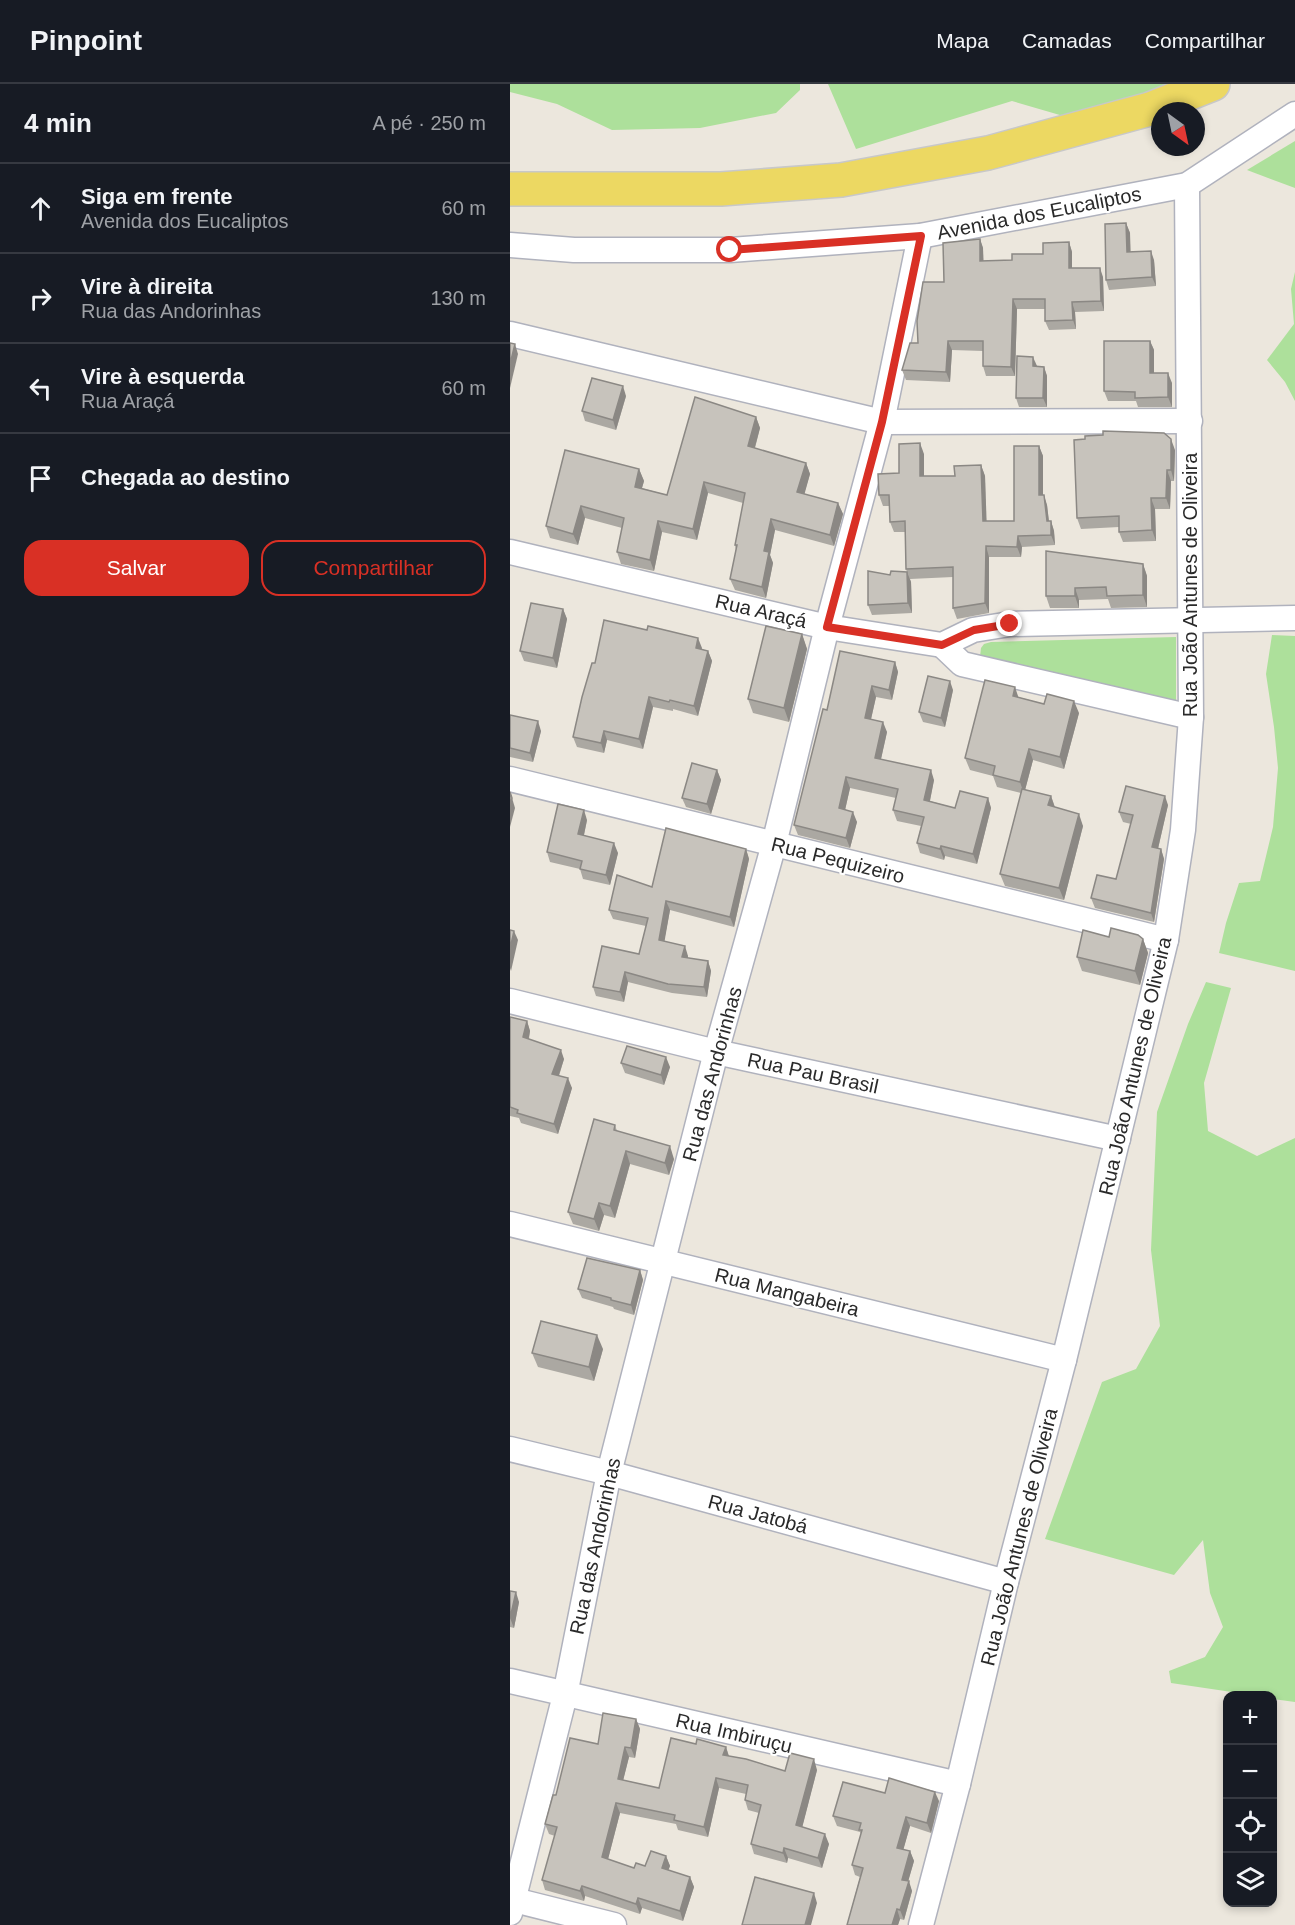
<!DOCTYPE html>
<html lang="pt">
<head>
<meta charset="utf-8">
<style>
	:root { --surface:#171b24; --page:#242831; --text:#f1f3f6; --muted:#9ea1a6; --line:#363941; --accent:#d93025 }
	body { margin:0; font-family:Helvetica,sans-serif; background:var(--page); color:var(--text) }
	.controls { position:absolute; right:18px; bottom:18px; display:grid; overflow:hidden; border-radius:12px; box-shadow:0 3px 9px #0003 }
	.controls button { width:54px; height:54px; display:grid; place-items:center; padding:0; border:0; border-bottom:2px solid var(--line); background:var(--surface); color:var(--text); font:30px sans-serif }
	.compass { position:absolute; left:641px; top:18px; width:54px; height:54px; border-radius:50%; background:var(--surface); box-shadow:0 3px 9px #0003; rotate:147deg }
	.stop { position:absolute; width:18px; height:18px; margin:-14px; border:4px solid #d93025; border-radius:50%; background:#fff }
	.stop.end { background:#d93025; border-color:#fff; box-shadow:0 2px 6px #0008 }
	.list { margin:0; padding:0; list-style:none }
	h2 { display:flex; justify-content:space-between; align-items:center; height:78px; margin:0; padding:0 24px; font-size:26px }
	h2 small { font-size:20px; font-weight:400; color:var(--muted) }
	.list li { display:grid; grid-template-columns:39px 1fr auto; gap:18px; align-items:center; box-sizing:border-box; height:90px; padding:0 24px; border-top:2px solid var(--line) }
	.list b { display:block; font-size:22px; white-space:nowrap }
	.list p { margin:0; font-size:20px; white-space:nowrap; color:var(--muted) }
	.list em { font-size:20px; font-style:normal; color:var(--muted) }
	.actions { display:flex; gap:12px; padding:18px 24px }
	.actions a { flex:1; padding:14px 0; border:2px solid var(--accent); border-radius:18px; text-align:center; font-size:21px; color:var(--accent) }
	.actions .main { background:var(--accent); color:#fff }
	.icon { flex:none; width:33px; height:33px; fill:none; stroke:currentColor; stroke-width:2; stroke-linecap:round; stroke-linejoin:round }
	.map { position:relative; flex:none; width:785px; height:1841px; overflow:hidden }
	header { display:flex; align-items:center; gap:36px; box-sizing:border-box; height:84px; padding:0 30px; background:var(--surface); border-bottom:2px solid var(--line) }
	header strong { font-size:28px }
	nav { display:flex; gap:33px; margin-inline-start:auto; font-size:21px }
	main { display:flex }
	aside { flex:1; background:var(--surface) }
	.map>svg:first-child { display:block }
	.green { fill:#ade09b }
	.lines { fill:none; stroke-linecap:round; stroke-linejoin:round }
	.minor-casing { stroke:#b0b2bd; stroke-width:27 }
	.primary-casing { stroke:#c8c8c8; stroke-width:36 }
	.minor { stroke:#fff; stroke-width:24 }
	.primary { stroke:#ecd862; stroke-width:33 }
	.wall { fill:#aba8a2 }
	.shaded-wall { fill:#8b8884 }
	.building { fill:#c7c3bc; stroke:#8b8884; stroke-width:1.5 }
	.route { stroke:#d93025; stroke-width:8 }
	.labels { text-anchor:middle; stroke-width:4.5; stroke-linejoin:round; paint-order:stroke }
	.street-label { font-size:20px; fill:#2a2a2a; stroke:#fff }
</style>
</head>
<body>
<header>
<strong>Pinpoint</strong>
<nav><a>Mapa</a><a>Camadas</a><a>Compartilhar</a></nav>
</header>
<main>
<aside>
<h2>4 min<small>A pé · 250 m</small></h2>
<ul class="list">
<li><svg class="icon" aria-label="ahead" viewBox="0 0 24 24"><path d="M12 20V5M6 11l6-6 6 6"/></svg><div><b>Siga em frente</b><p>Avenida dos Eucaliptos</p></div><em>60 m</em></li>
<li><svg class="icon" aria-label="right" viewBox="0 0 24 24"><path d="M7 20v-9h11M14 6l5 5-5 5"/></svg><div><b>Vire à direita</b><p>Rua das Andorinhas</p></div><em>130 m</em></li>
<li><svg class="icon" aria-label="left" viewBox="0 0 24 24"><path d="M17 20v-9H6M10 6l-5 5 5 5"/></svg><div><b>Vire à esquerda</b><p>Rua Araçá</p></div><em>60 m</em></li>
<li><svg class="icon" aria-label="arrive" viewBox="0 0 24 24"><path d="M6 21V4h12l-3 4 3 4H6"/></svg><div><b>Chegada ao destino</b></div></li>
</ul>
<div class="actions"><a class="main">Salvar</a><a>Compartilhar</a></div>
</aside>
<div class="map">
<svg width="785" height="1841" viewBox="0 0 785 1841">
	<rect width="100%" height="100%" fill="#ece7dd"/>
	<!-- green -->
	<g class="green">
		<path d="M0,0H290V6L266,29L190,44L102,46L47,20L0,8Z"/>
		<path d="M318,0H664L567,36L502,17L346,65Z"/>
		<path d="M785,57V104L737,86Z"/>
		<path d="M785,188V317L775,298L757,276L784,240L781,205Z"/>
		<path d="M762,551L785,552V887L709,869L716,839L729,799L750,797L763,743L768,684L764,643L756,590Z"/>
		<path d="M666,553V622L470,573L471,564L474,560L481,558Z"/>
		<path d="M696,898L721,904L694,999L698,1047L747,1072L785,1054V1618L763,1615L762,1612L742,1611L661,1599L659,1587L695,1573L713,1543L700,1509L693,1456L664,1491L535,1455L592,1298L626,1285L650,1242L641,1166L647,1028L678,940Z"/>
	</g>
	<g class="lines">
		<!-- minor casing -->
		<g class="minor-casing">
			<g id="minor">
				<path d="M0,161L64,166H220L410,152L677,101L785,30"/>
				<path d="M0,250L372,338L680,337"/>
				<path d="M0,468L317,543L432,561L463,546L500,540L785,534"/>
				<path d="M432,561L452,580L681,633"/>
				<path d="M0,695L656,856"/>
				<path d="M0,917L206,968L608,1055"/>
				<path d="M0,1140L554,1276"/>
				<path d="M0,1365L99,1389L496,1498"/>
				<path d="M0,1597L448,1700"/>
				<path d="M0,1815L104,1841"/>
				<path d="M0,1829L55,1611L99,1389L206,968L264,760L317,543L372,338L410,152"/>
				<path d="M411,1841L448,1700L496,1498L554,1276L656,856L673,746L681,633L677,101"/>
			</g>
		</g>
		<!-- primary casing -->
		<g class="primary-casing">
			<path id="primary" d="M0,105H211L331,96L478,69L640,25L703,0"/>
		</g>
		<!-- minor -->
		<use href="#minor" class="minor"/>
		<!-- primary -->
		<use href="#primary" class="primary"/>
	</g>
	<!-- wall -->
	<g class="wall">
		<path d="M616,139L620,149V168L644,176L646,202L599,206L596,196Z"/>
		<path d="M470,155L473,164V177L502,176L533,170L559,158L562,168V184L593,193L594,227L565,228L566,245L539,246L535,237V225H507L505,292H476L473,282V267L442,266L440,298L396,296L392,286L408,259L434,198Z"/>
		<path d="M640,257L644,266V289L662,299V323H628L626,317H598L594,307Z"/>
		<path d="M527,282L534,283L537,292V323H509L506,314Z"/>
		<path d="M116,312L106,346L75,337L72,327Z"/>
		<path d="M246,333L250,344L245,364L296,379L300,390L294,410L328,419L333,430L324,462L265,446L260,471L263,479L256,514L225,506L220,495L226,466L225,461L233,419L198,409L187,456L152,448L144,487L111,480L107,468L112,444L75,434L68,461L40,454L36,442L129,385L134,397L132,404L157,411Z"/>
		<path d="M529,362L533,372V411L537,421L539,437H541L544,447L545,461L512,463L511,473H479V529L447,535L443,524V493L400,495L401,498L402,529L362,531L358,521L380,491L397,488L396,485L395,448H384L380,438L379,422H373L369,411L389,389L414,370V392H445L471,381L475,392L476,437H504Z"/>
		<path d="M665,366L664,397H661L660,425H645L646,457L613,458L609,448V443L571,445L567,434Z"/>
		<path d="M633,480L637,492V523L601,524L598,515L569,516V524H540L536,512Z"/>
		<path d="M53,525L57,535L47,584L14,577L10,567Z"/>
		<path d="M292,550L297,565L279,638L243,629L238,615Z"/>
		<path d="M192,564L191,565L198,567L202,577L188,632L163,625V627L143,623L133,665L97,656L94,669L67,663L63,653L85,579Z"/>
		<path d="M385,578L388,588L382,616L366,613L361,635L377,648L371,675L424,696L420,717L445,724L478,714L481,724L467,780L435,772L434,776L410,769L407,759L411,742L387,737L383,726L386,714L340,704L335,726L347,738L340,764L288,751L284,741L317,626Z"/>
		<path d="M443,606L435,643L413,638L409,628Z"/>
		<path d="M508,613L569,629L554,685L523,676L515,706L541,712L545,723L573,742L554,816L495,802L490,790L511,709L487,703L483,692L460,686L455,674Z"/>
		<path d="M0,631L31,647L23,678L0,673Z"/>
		<path d="M207,686L211,696L201,730L176,723L172,714Z"/>
		<path d="M658,721L648,765H651L654,775L644,838L585,824L581,814L606,795L621,740L613,738L609,728Z"/>
		<path d="M77,736L74,751L108,769L100,801L73,795L70,785L40,778L37,768Z"/>
		<path d="M236,765L239,775L224,843L160,826L154,857L178,872V874L198,877L201,887L197,913L162,909L118,898L114,918L86,912L83,903L129,870L136,842L103,835L99,826L142,803Z"/>
		<path d="M633,855L638,869L630,901L572,887L567,873Z"/>
		<path d="M0,933L17,937L20,947L19,955L54,975L49,992L62,1004L48,1050L11,1039L9,1034L0,1032Z"/>
		<path d="M111,979L160,983L154,1001L115,989Z"/>
		<path d="M105,1041L107,1047L164,1075L159,1091L120,1080L105,1134L94,1131L89,1147L63,1140L58,1128Z"/>
		<path d="M130,1186L133,1196L124,1231L104,1225L103,1223L72,1214L68,1205Z"/>
		<path d="M93,1265L84,1297L28,1283L22,1269Z"/>
		<path d="M0,1507L9,1518L4,1544L0,1543Z"/>
		<path d="M126,1635L130,1645L125,1674L119,1673L113,1696L149,1704L186,1660L216,1663L219,1672L275,1687L307,1686L292,1743L319,1760L312,1784L278,1774L277,1779L244,1770L241,1760L249,1729L238,1726L235,1716L236,1710L209,1704L198,1753L168,1746L166,1740L110,1729L98,1775L124,1784L135,1782L156,1772L160,1782L158,1786L180,1793L184,1803L173,1837L132,1824L130,1830L75,1812L74,1817L35,1806L32,1796L45,1752L39,1750L35,1740L46,1711L88,1660Z"/>
		<path d="M375,1709L429,1717L421,1749L400,1742L393,1766L400,1767L404,1777L398,1797L402,1807L394,1836L390,1835L388,1841H337L350,1793L345,1791L342,1781L351,1750L350,1748L327,1742L323,1732Z"/>
	</g>
	<!-- shaded-wall -->
	<g class="shaded-wall">
		<path d="M616,139L620,149L621,178L617,168Z"/>
		<path d="M470,155L473,164L474,187L470,177Z"/>
		<path d="M559,158L562,168V194L559,184Z"/>
		<path d="M641,167L644,176L646,202L642,193Z"/>
		<path d="M590,184L593,193L594,227L591,217Z"/>
		<path d="M503,215L507,225L505,292L501,283Z"/>
		<path d="M562,218L565,228L566,245L563,236Z"/>
		<path d="M438,257L442,266L440,298L436,288Z"/>
		<path d="M640,257L644,266V299L640,289Z"/>
		<path d="M5,260L8,270L0,304V280Z"/>
		<path d="M523,273L527,282H523Z"/>
		<path d="M534,283L537,292V323L533,314Z"/>
		<path d="M658,289L662,299V323L658,313Z"/>
		<path d="M113,302L116,312L106,346L103,336Z"/>
		<path d="M246,333L250,344L242,374L238,362Z"/>
		<path d="M661,355L665,366L664,397L661,386Z"/>
		<path d="M410,359L414,370V403L410,392Z"/>
		<path d="M529,362L533,372V421L529,411Z"/>
		<path d="M296,379L300,390L292,419L287,408Z"/>
		<path d="M471,381L475,392L477,448L473,437Z"/>
		<path d="M129,385L134,397L129,414L125,403Z"/>
		<path d="M657,386L661,397L660,425L656,414Z"/>
		<path d="M194,398L198,409L187,456L183,445Z"/>
		<path d="M534,411L537,421L540,447L537,437Z"/>
		<path d="M641,414L645,425L646,457L642,446Z"/>
		<path d="M328,419L333,430L324,462L320,451Z"/>
		<path d="M71,422L75,434L68,461L63,450Z"/>
		<path d="M261,435L265,446L260,471L263,479L256,514L252,503L254,467Z"/>
		<path d="M148,437L152,448L144,487L140,476Z"/>
		<path d="M541,437L544,447L545,461L541,451Z"/>
		<path d="M508,452L512,463L511,473L507,463Z"/>
		<path d="M476,462L479,473V529L475,519Z"/>
		<path d="M633,480L637,492V523L633,511Z"/>
		<path d="M397,488L401,498L402,529L398,519Z"/>
		<path d="M565,504L569,516V524L565,512Z"/>
		<path d="M53,525L57,535L47,584L43,574Z"/>
		<path d="M292,550L297,565L279,638L274,624Z"/>
		<path d="M188,554L192,564L189,574L186,564Z"/>
		<path d="M198,567L202,577L188,632L184,622Z"/>
		<path d="M385,578L388,588L382,616L379,606Z"/>
		<path d="M440,597L443,606L435,643L431,634Z"/>
		<path d="M362,602L366,613L359,644L355,634Z"/>
		<path d="M505,603L509,615L503,612Z"/>
		<path d="M139,613L143,623L133,665L129,655Z"/>
		<path d="M564,617L569,629L554,685L550,673Z"/>
		<path d="M28,637L31,647L23,678L20,669Z"/>
		<path d="M373,638L377,648L369,684L365,674Z"/>
		<path d="M94,647L97,656L94,669L91,659Z"/>
		<path d="M519,665L523,676L514,710L510,698Z"/>
		<path d="M207,686L211,696L201,730L197,720Z"/>
		<path d="M421,686L424,696L418,726L414,716Z"/>
		<path d="M336,693L340,704L333,735L329,724Z"/>
		<path d="M0,707L5,724L0,743Z"/>
		<path d="M541,712L545,724L538,721Z"/>
		<path d="M655,712L658,721L646,773L642,763Z"/>
		<path d="M478,714L481,724L467,780L463,770Z"/>
		<path d="M74,726L77,736L72,760L68,750Z"/>
		<path d="M343,728L347,738L340,764L336,754Z"/>
		<path d="M569,730L573,742L554,816L549,804Z"/>
		<path d="M104,759L108,769L100,801L96,791Z"/>
		<path d="M431,762L435,772L434,776L430,765Z"/>
		<path d="M236,765L239,775L224,843L220,833Z"/>
		<path d="M651,765L654,775L644,838L641,829Z"/>
		<path d="M156,817L160,826L153,866L149,856Z"/>
		<path d="M4,847L8,856L1,887L0,884V865Z"/>
		<path d="M633,855L638,869L630,901L625,887Z"/>
		<path d="M175,862L178,872L175,883L172,873Z"/>
		<path d="M198,877L201,887L197,913L194,903Z"/>
		<path d="M115,888L118,898L114,918L110,908Z"/>
		<path d="M17,937L20,947L17,963L13,953Z"/>
		<path d="M51,966L54,975L46,1000L42,990Z"/>
		<path d="M156,973L160,983L154,1001L151,991Z"/>
		<path d="M58,994L62,1004L48,1050L44,1040Z"/>
		<path d="M160,1062L164,1075L159,1091L155,1079Z"/>
		<path d="M116,1067L120,1080L105,1134L100,1122Z"/>
		<path d="M89,1119L94,1131L89,1147L84,1135Z"/>
		<path d="M130,1186L133,1196L124,1231L121,1221Z"/>
		<path d="M87,1251L93,1265L84,1297L79,1283Z"/>
		<path d="M6,1508L9,1518L4,1544L0,1534Z"/>
		<path d="M126,1635L130,1645L125,1674L121,1664Z"/>
		<path d="M115,1663L119,1673L111,1705L108,1695Z"/>
		<path d="M216,1663L219,1673L213,1671Z"/>
		<path d="M304,1675L307,1686L290,1752L286,1741Z"/>
		<path d="M206,1694L209,1704L198,1753L194,1743Z"/>
		<path d="M425,1708L429,1717L421,1749L417,1739Z"/>
		<path d="M106,1719L110,1729L96,1783L92,1773Z"/>
		<path d="M396,1733L400,1742L391,1774L387,1764Z"/>
		<path d="M315,1750L319,1760L312,1784L308,1774Z"/>
		<path d="M274,1764L278,1774L277,1779L273,1769Z"/>
		<path d="M400,1767L404,1777L396,1805L392,1796Z"/>
		<path d="M156,1772L160,1782L155,1795L152,1784Z"/>
		<path d="M180,1793L184,1803L173,1837L170,1827Z"/>
		<path d="M399,1797L402,1807L394,1836L390,1826Z"/>
		<path d="M72,1802L75,1812L74,1817L70,1807Z"/>
		<path d="M304,1809L307,1819L301,1841H295Z"/>
		<path d="M128,1814L132,1824L130,1830L126,1820Z"/>
		<path d="M387,1825L390,1835L388,1841H382Z"/>
	</g>
	<!-- building -->
	<g class="building">
		<path d="M616,139L617,168L641,167L642,193L596,196L595,140Z"/>
		<path d="M470,155V177L502,176V170H533V159L559,158V184H590L591,217L562,218L563,236L535,237V215H503L501,283L473,282V257H438L436,288L392,286L400,259H408L407,237L413,198H434L433,159Z"/>
		<path d="M594,257H640V289H658V313L625,314V308L594,307Z"/>
		<path d="M0,259L5,260L0,280Z"/>
		<path d="M507,272L523,273V282L534,283L533,314H506Z"/>
		<path d="M82,294L113,302L103,336L72,327Z"/>
		<path d="M185,313L246,333L238,362L296,379L287,408L328,419L320,451L261,435L254,467L259,468L252,503L220,495L227,461H225L235,409L194,398L183,445L148,437L140,476L107,468L114,434L71,422L63,450L36,442L55,366L129,385L125,403L157,411Z"/>
		<path d="M593,347L654,349L661,355V386H657L656,414H641L642,446L609,448V432L567,434L564,356L575,355V352L593,351Z"/>
		<path d="M410,359V392H445L444,382L471,381L473,437H504V362H529V411H534L537,437H541V451L508,452L507,463L476,462L475,519L443,524V483L396,485L395,437L380,438L379,411H369L368,390L389,389V360Z"/>
		<path d="M536,467L633,480V511L597,512L596,503L565,504V512H536Z"/>
		<path d="M358,487L380,491L381,487L397,488L398,519L358,521Z"/>
		<path d="M21,519L53,525L43,574L10,567Z"/>
		<path d="M94,536L137,546L138,542L188,554L186,564L198,567L184,622L160,616L159,618L139,613L129,655L94,647L91,659L63,653L72,613L82,579H85Z"/>
		<path d="M256,542L292,550L274,624L238,615Z"/>
		<path d="M330,567L385,578L379,606L362,602L355,634L373,638L365,674L421,686L414,716L445,724L450,707L478,714L463,770L431,762L430,765L407,759L414,733L383,726L388,705L336,693L329,724L343,728L336,754L284,741L313,625L317,626Z"/>
		<path d="M418,592L440,597L431,634L409,628Z"/>
		<path d="M475,596L505,603L503,612L534,620L537,610L564,617L550,673L519,665L510,698L483,691L485,682L455,674Z"/>
		<path d="M0,631L28,637L20,669L0,664Z"/>
		<path d="M182,679L207,686L197,720L172,714Z"/>
		<path d="M616,702L655,712L642,763L651,765L641,829L581,814L587,791L606,795L623,731L609,728Z"/>
		<path d="M512,705L541,712L538,721L569,730L549,804L490,790Z"/>
		<path d="M0,708L2,714L0,721Z"/>
		<path d="M48,720L74,726L68,750L104,759L96,791L70,785L72,777L37,768Z"/>
		<path d="M156,744L236,765L220,833L156,817L149,856L175,862L172,873L198,877L194,903L158,900L115,888L110,908L83,903L92,862L129,870L138,834L99,826L107,791L142,803Z"/>
		<path d="M601,844L628,851L633,855L625,887L567,873L573,846L599,853Z"/>
		<path d="M0,846L4,847L0,865Z"/>
		<path d="M0,933L17,937L13,953L51,966L42,990L58,994L44,1040L7,1029L8,1026L0,1023Z"/>
		<path d="M117,962L156,973L151,991L111,979Z"/>
		<path d="M84,1035L105,1041L104,1046L160,1062L155,1079L116,1067L100,1122L89,1119L84,1135L58,1128Z"/>
		<path d="M77,1174L130,1186L121,1221L101,1216V1214L68,1205Z"/>
		<path d="M31,1237L87,1251L79,1283L22,1269Z"/>
		<path d="M0,1507L6,1508L0,1534Z"/>
		<path d="M93,1629L126,1635L121,1664L115,1663L108,1695L149,1704L161,1654L186,1660L187,1655L216,1663L213,1671L236,1675L275,1687L280,1669L304,1675L286,1741L315,1750L308,1774L274,1764L273,1769L241,1760L251,1721L235,1716L238,1701L206,1694L194,1743L164,1736L165,1731L106,1719L92,1773L124,1784L126,1779L135,1782L141,1767L156,1772L152,1784L180,1793L170,1827L128,1814L126,1820L72,1802L70,1807L32,1796L47,1743L35,1740L43,1711H46L60,1654L88,1660Z"/>
		<path d="M379,1694L425,1708L417,1739L396,1733L387,1764L400,1767L392,1796L399,1797L390,1826L387,1825L382,1841H337L353,1784L342,1781L352,1746H349L351,1739L323,1732L333,1698L375,1709Z"/>
		<path d="M245,1793L304,1809L295,1841H232Z"/>
	</g>
	<g class="lines">
		<!-- route -->
		<path class="route" d="M220,166L411,152L372,338L317,543L432,561L464,546L500,540"/>
	</g>
	<g class="labels">
		<!-- street labels -->
		<g class="street-label">
			<text transform="translate(529 129) rotate(-11)" y="7">Avenida dos Eucaliptos</text>
			<text transform="translate(680 501) rotate(-90)" y="7">Rua João Antunes de Oliveira</text>
			<text transform="translate(251 527) rotate(13)" y="7">Rua Araçá</text>
			<text transform="translate(328 776) rotate(14)" y="7">Rua Pequizeiro</text>
			<text transform="translate(625 982) rotate(-77)" y="7">Rua João Antunes de Oliveira</text>
			<text transform="translate(303 989) rotate(12)" y="7">Rua Pau Brasil</text>
			<text transform="translate(202 990) rotate(-75)" y="7">Rua das Andorinhas</text>
			<text transform="translate(277 1208) rotate(14)" y="7">Rua Mangabeira</text>
			<text transform="translate(248 1430) rotate(15)" y="7">Rua Jatobá</text>
			<text transform="translate(509 1453) rotate(-76)" y="7">Rua João Antunes de Oliveira</text>
			<text transform="translate(85 1462) rotate(-78)" y="7">Rua das Andorinhas</text>
			<text transform="translate(224 1649) rotate(13)" y="7">Rua Imbiruçu</text>
		</g>
	</g>
</svg>
<div class="controls">
<button>+</button>
<button>−</button>
<button><svg class="icon" aria-label="locate" viewBox="0 0 24 24"><circle cx="12" cy="12" r="6"/><path d="M12 2v4M12 18v4M2 12h4M18 12h4"/></svg></button>
<button><svg class="icon" aria-label="layers" viewBox="0 0 24 24"><path d="M12 4l9 5-9 5-9-5zM3 14l9 5 9-5"/></svg></button>
</div>
<svg class="compass" viewBox="-18 -18 36 36"><path d="M0-13l5 13h-10z" fill="#e53935"/><path d="M0 13l5-13h-10z" fill="#9ea1a6"/></svg>
<div class="stop" style="left:220px;top:166px"></div>
<div class="stop end" style="left:500px;top:540px"></div>
</div>
</main>
</body>
</html>
